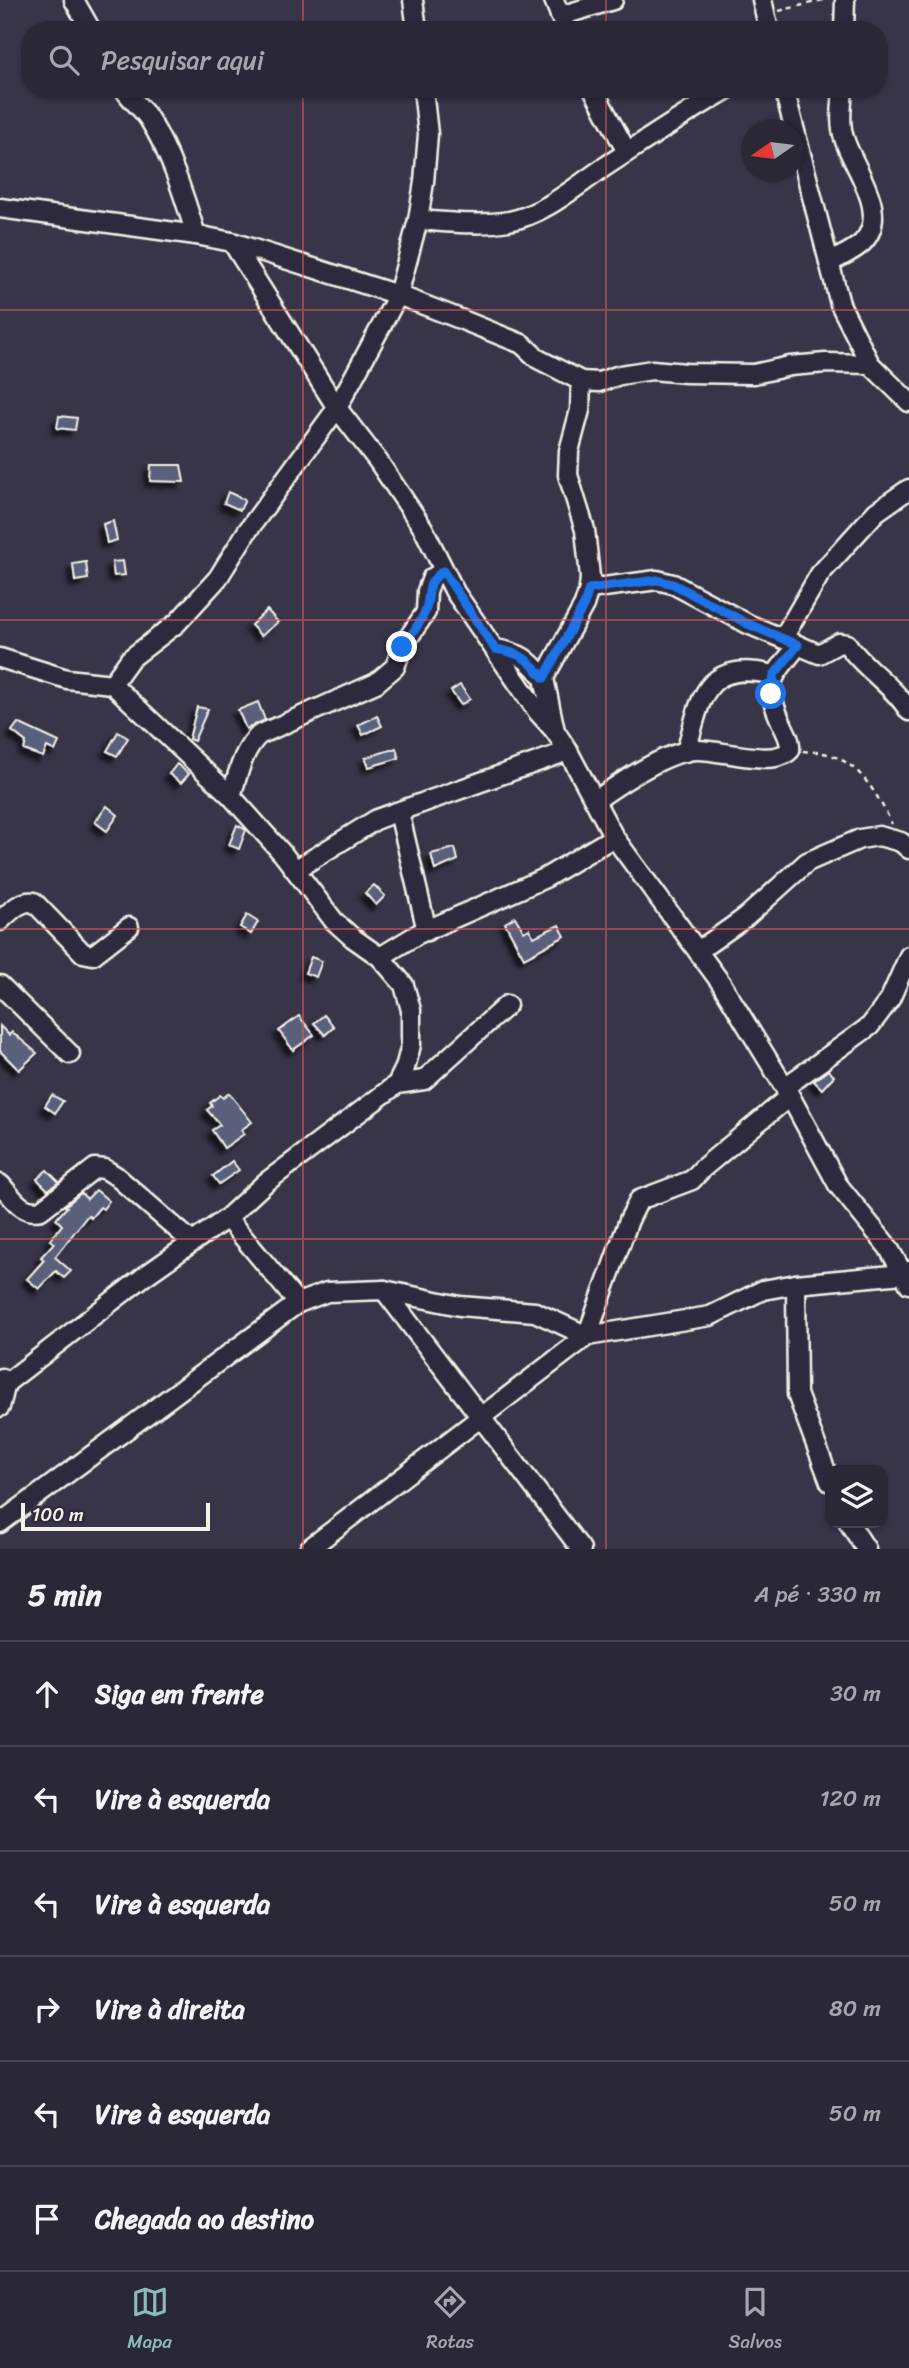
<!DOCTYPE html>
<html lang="pt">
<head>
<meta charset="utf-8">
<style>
	:root { --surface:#2a2837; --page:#363442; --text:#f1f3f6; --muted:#a5a6ad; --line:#464452; --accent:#8bbbb9 }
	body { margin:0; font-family:Sriracha,sans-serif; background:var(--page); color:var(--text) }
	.controls { position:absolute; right:21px; bottom:21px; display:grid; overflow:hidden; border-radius:14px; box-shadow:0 2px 5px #0004 }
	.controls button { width:63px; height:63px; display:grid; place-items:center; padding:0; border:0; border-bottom:2px solid var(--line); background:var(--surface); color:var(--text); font:35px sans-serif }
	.compass { position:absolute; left:741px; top:119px; width:63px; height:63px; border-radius:50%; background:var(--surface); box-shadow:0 2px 5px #0004; rotate:256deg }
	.scale { position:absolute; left:21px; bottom:18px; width:189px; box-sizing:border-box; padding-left:7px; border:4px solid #f4f1e8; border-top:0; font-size:19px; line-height:24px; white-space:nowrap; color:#f4f1e8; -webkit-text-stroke:5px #2f2a3d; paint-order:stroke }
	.stop { position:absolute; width:21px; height:21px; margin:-16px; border:5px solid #1a73e8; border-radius:50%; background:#fff }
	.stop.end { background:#1a73e8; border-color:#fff; box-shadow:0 2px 7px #0008 }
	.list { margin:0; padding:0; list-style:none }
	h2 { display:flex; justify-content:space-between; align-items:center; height:91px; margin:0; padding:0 28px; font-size:30px }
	h2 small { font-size:23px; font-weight:400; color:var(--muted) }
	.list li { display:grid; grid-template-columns:46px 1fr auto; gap:21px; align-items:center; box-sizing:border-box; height:105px; padding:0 28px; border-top:2px solid var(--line) }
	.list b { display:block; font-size:26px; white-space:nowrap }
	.list em { font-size:23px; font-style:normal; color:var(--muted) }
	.icon { flex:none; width:38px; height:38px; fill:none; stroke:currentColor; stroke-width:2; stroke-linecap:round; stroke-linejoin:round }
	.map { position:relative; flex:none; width:909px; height:1549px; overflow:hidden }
	.search { position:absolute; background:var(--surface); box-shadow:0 2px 5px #0004; left:21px; right:21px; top:21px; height:77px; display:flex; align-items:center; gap:18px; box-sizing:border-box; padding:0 24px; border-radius:28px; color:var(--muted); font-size:26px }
	.sheet { height:721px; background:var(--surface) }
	nav { display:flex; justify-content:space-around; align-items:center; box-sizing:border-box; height:98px; border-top:2px solid var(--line); background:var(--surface); font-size:19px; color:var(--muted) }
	nav a { display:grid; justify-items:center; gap:4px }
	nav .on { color:var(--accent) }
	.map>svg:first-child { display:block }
	.building { fill:#5a5f7b; stroke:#f4f1e8; stroke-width:2; filter:url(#shadow) }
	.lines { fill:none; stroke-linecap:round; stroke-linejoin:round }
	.minor-casing { stroke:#f4f1e8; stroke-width:23 }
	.path { stroke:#f4f1e8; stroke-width:2.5; stroke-dasharray:5 5; stroke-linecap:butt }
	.minor { stroke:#2f2a3d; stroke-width:18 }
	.route { stroke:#1a73e8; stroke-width:9 }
	.grid { fill:none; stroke:#de5a58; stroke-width:2; stroke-opacity:0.55 }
</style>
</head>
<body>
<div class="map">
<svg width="909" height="1549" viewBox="0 0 909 1549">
	<defs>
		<filter id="shadow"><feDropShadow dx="-5.5" dy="5.5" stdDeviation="2" flood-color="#0009"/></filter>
	</defs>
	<rect width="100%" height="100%" fill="#383549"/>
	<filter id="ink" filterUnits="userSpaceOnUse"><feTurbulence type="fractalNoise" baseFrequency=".0143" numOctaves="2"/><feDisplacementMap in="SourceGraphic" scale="14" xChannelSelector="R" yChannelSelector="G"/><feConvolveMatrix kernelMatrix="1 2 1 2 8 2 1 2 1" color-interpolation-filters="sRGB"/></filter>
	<g filter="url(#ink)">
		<!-- building -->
		<g class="building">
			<path d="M59,416L77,418L75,430L57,428Z"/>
			<path d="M151,465H181L184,482L150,481Z"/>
			<path d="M228,492L245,500L240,510L224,503Z"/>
			<path d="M113,521L117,540L107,543L103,524Z"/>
			<path d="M123,561L125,575L114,576L112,562Z"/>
			<path d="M86,562L88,579L75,581L73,564Z"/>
			<path d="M267,610L278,622L261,636L251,625Z"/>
			<path d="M460,685L470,699L461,705L451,691Z"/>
			<path d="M258,702L265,720L246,729L238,710Z"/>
			<path d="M197,707L208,709L194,741L189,739Z"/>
			<path d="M377,716L382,726L363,735L358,725Z"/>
			<path d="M18,723L59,742L55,751L47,747L43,757L24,750L26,742L12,731Z"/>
			<path d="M118,732L128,738L117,756L107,751Z"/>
			<path d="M396,748L399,758L369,767L365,758Z"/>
			<path d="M177,764L189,774L181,783L169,774Z"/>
			<path d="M107,806L118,815L107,831L95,822Z"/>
			<path d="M237,825L246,830L239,849L229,845Z"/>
			<path d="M455,848L458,860L435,870L431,854Z"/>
			<path d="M374,885L385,896L376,905L365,893Z"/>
			<path d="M247,915L258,922L251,934L240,927Z"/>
			<path d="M515,917L524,932L529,929L534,937L559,925L565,936L524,958L505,923Z"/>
			<path d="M311,957L322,961L316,977L305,973Z"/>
			<path d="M324,1015L334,1027L325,1035L314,1023Z"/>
			<path d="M299,1016L314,1035L293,1050L279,1031Z"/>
			<path d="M0,1026L9,1035L12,1032L37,1053L19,1070L0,1051Z"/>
			<path d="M828,1070L834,1076L822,1089L814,1081Z"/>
			<path d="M229,1093L252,1122L241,1130L244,1134L224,1148L212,1130L220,1125L207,1110L212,1106L210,1103L220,1095L223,1098Z"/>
			<path d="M52,1095L63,1101L55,1113L45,1106Z"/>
			<path d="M232,1161L239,1170L219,1184L213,1176Z"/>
			<path d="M47,1170L59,1182L48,1190L37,1179Z"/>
			<path d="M96,1190L109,1201L103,1209L100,1207L91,1218L88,1215L55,1257L71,1271L64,1278L56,1271L39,1289L27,1279L44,1260L41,1257L54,1243L50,1240L62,1225L56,1219L67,1207L65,1206L81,1193L87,1199Z"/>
		</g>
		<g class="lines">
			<!-- minor casing -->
			<g class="minor-casing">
				<g id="minor">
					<path d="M74,0L91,30"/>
					<path d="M413,0L417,30"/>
					<path d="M554,0L566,30"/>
					<path d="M762,0L769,30"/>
					<path d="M560,16L613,0"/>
					<path d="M844,30L845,0"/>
					<path d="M124,89C131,100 142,108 149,119C171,154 184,196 196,235"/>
					<path d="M593,89L627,152"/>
					<path d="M784,89L840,304L870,364L909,402"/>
					<path d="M0,208L196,235L232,242L398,295L455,317L522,344L538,359L581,381L599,382L620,375L652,370L686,373L754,374L790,366L826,363L870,364"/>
					<path d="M418,220C448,222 479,226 509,221C545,214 576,186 606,166C646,140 686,113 728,89"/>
					<path d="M232,242L337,408L378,461L423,528L455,592L537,711L555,731"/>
					<path d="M829,263C839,257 854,251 862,243C892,213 852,167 844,138C839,123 842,105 843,89"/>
					<path d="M581,381L580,410L569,451L568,475L585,530L590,577L589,589L584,605L544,678L555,731L568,751L614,837L721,983L790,1096L838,1185L888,1247L909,1284"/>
					<path d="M589,589L657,580L673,584L748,624L819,654L839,643L847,644C864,669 893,685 909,711"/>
					<path d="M783,638L820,574L876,512L909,489"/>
					<path d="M495,649C521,653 527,658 544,678"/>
					<path d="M0,658L67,679L112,684L231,796L283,854L334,921L353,938L380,957L404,985L411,1010V1045L405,1068L397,1084L265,1183L227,1218L146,1275L0,1388"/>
					<path d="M112,684L130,659L177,623L218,578L246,533L337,408L398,295L418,220L424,182L428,134L423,89"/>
					<path d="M686,752C701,697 704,659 774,675"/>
					<path d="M231,796C238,775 242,751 259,735L376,683L395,667L402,647L426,612L427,591L432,578L443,571"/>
					<path d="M596,800C620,783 666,751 696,750C720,749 774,768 790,750C791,740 786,733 782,724C762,680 772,680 798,645"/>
					<path d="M399,812L427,931"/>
					<path d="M295,870L377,819L568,751"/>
					<path d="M0,921C10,912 20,900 34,902L83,953L93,955L129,927"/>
					<path d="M698,951L746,917L807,862L860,839L879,836L901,842L909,849"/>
					<path d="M380,957L418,934L545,878L614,837"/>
					<path d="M0,985L70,1054"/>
					<path d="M397,1084L424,1080L507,1005"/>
					<path d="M785,1087L870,1026L890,999L909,956"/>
					<path d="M790,1096L703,1168L692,1180L639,1200L629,1220L587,1336L710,1316L763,1290L796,1284L797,1394L830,1482"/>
					<path d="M0,1184C13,1197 21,1215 41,1210L95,1168L105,1169L116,1176L192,1242"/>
					<path d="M796,1284L903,1274L909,1271"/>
					<path d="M384,1290L581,1549"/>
					<path d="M298,1303L327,1292L384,1290L460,1306L535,1312L587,1336L310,1548"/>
					<path d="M0,1407L6,1383L1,1378"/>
					<path d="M0,1523L298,1303L227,1218"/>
					<path d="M849,1523L866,1549"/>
				</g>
			</g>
			<!-- path -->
			<g class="path">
				<path d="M779,11L823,0"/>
				<path d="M803,751C812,752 822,752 831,755C862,766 878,796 892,824"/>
			</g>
			<!-- minor -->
			<use href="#minor" class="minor"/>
		</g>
	</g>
	<g class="lines" filter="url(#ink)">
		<!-- route -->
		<path class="route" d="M402,647C410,637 418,626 424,614C433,595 422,586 443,571L495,649C521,653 527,658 544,678L584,605L589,589L657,580L673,584L748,624L798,645L774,675L771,694"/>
	</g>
	<!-- grid -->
	<path class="grid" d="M303,0V30M606,0V30M303,89V1549M606,89V1549M0,310H909M0,620H909M0,929H909M0,1239H909"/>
</svg>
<div class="controls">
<button><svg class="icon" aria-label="layers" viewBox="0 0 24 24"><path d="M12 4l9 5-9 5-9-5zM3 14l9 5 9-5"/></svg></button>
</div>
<svg class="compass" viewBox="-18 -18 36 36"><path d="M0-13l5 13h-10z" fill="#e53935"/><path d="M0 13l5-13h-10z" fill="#a5a6ad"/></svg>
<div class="scale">100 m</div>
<div class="stop" style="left:771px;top:694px"></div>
<div class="stop end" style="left:402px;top:647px"></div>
<div class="search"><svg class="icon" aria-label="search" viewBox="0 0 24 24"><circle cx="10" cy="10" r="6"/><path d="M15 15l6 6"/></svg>Pesquisar aqui</div>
</div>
<section class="sheet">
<h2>5 min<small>A pé · 330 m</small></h2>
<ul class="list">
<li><svg class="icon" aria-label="ahead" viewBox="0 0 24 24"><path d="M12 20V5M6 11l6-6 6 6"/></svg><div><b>Siga em frente</b></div><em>30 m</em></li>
<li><svg class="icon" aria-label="left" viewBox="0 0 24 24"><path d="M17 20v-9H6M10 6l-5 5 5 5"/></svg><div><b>Vire à esquerda</b></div><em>120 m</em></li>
<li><svg class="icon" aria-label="left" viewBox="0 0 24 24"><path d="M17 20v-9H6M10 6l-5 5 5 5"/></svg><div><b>Vire à esquerda</b></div><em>50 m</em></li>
<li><svg class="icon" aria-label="right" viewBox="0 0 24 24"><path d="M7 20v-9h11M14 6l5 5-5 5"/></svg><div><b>Vire à direita</b></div><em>80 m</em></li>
<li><svg class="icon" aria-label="left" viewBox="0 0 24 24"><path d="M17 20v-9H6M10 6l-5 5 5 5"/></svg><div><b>Vire à esquerda</b></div><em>50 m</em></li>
<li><svg class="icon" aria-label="arrive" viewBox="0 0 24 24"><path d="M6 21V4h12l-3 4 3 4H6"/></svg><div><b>Chegada ao destino</b></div></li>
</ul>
</section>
<nav>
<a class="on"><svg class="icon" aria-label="map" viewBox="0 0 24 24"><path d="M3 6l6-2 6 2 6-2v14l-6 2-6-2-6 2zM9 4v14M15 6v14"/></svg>Mapa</a>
<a><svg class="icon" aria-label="directions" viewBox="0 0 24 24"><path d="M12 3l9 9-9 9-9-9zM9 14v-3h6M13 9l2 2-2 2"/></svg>Rotas</a>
<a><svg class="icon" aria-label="saved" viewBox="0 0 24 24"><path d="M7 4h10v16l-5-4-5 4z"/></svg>Salvos</a>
</nav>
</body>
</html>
